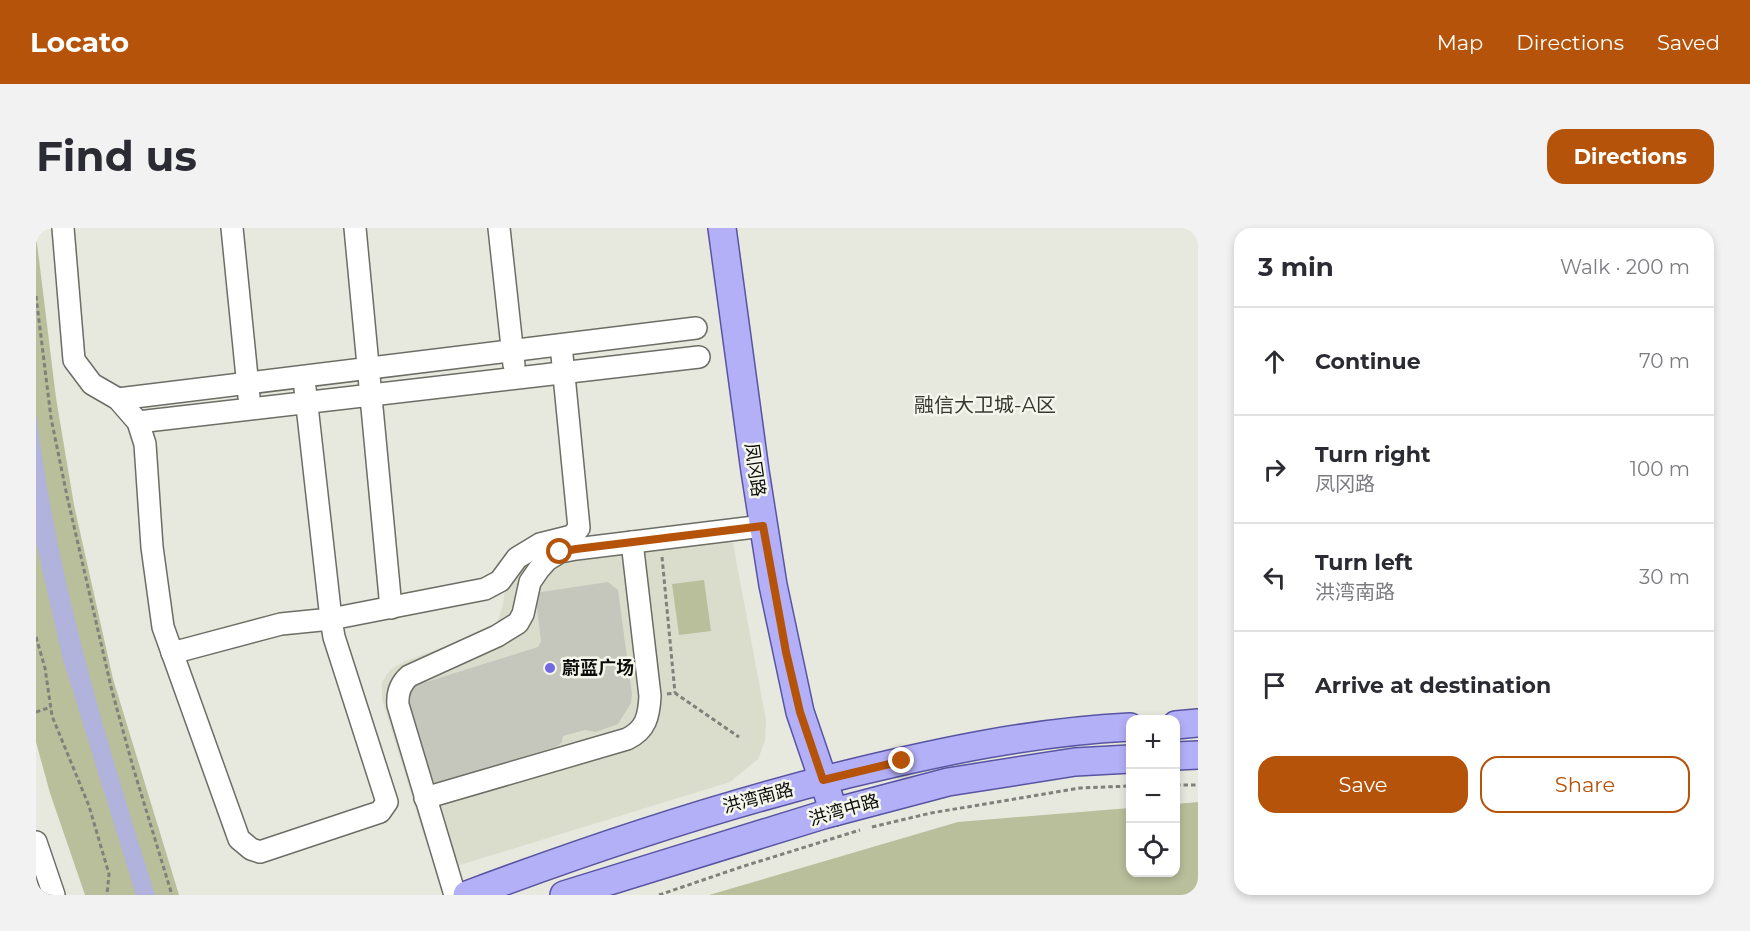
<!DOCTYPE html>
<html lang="en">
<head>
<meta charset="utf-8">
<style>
	:root { --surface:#fff; --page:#f2f2f3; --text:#2b2b33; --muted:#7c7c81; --line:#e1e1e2; --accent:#b45309 }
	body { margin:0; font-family:Montserrat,"Noto Sans SC",sans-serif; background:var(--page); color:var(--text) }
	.controls { position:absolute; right:18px; bottom:18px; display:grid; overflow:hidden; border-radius:12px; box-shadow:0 3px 9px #0003 }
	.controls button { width:54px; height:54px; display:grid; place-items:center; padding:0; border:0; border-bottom:2px solid var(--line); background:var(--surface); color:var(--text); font:30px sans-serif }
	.stop { position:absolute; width:18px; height:18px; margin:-14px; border:4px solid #b45309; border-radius:50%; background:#fff }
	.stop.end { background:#b45309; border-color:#fff; box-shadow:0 2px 6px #0008 }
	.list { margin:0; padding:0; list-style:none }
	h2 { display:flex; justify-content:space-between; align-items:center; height:78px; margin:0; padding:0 24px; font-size:26px }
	h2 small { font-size:20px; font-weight:400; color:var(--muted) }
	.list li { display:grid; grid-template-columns:39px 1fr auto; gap:18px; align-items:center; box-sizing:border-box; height:108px; padding:0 24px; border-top:2px solid var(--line) }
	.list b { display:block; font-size:22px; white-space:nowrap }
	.list p { margin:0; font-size:20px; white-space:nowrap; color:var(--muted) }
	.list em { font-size:20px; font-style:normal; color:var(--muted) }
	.actions { display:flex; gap:12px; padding:18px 24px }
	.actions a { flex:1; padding:14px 0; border:2px solid var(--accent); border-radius:18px; text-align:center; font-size:21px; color:var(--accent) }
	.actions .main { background:var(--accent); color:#fff }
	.icon { flex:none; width:33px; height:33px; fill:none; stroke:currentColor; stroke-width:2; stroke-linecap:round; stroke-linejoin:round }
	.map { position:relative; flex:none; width:1162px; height:667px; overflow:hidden; border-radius:18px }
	header { display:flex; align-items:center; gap:36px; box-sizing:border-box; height:84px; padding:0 30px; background:var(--accent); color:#fff }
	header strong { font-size:28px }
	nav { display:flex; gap:33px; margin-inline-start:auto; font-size:21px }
	.intro { display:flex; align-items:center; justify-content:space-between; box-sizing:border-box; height:144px; padding:0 36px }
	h1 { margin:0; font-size:42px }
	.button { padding:15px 27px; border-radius:18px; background:var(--accent); color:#fff; font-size:21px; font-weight:700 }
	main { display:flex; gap:36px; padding:0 36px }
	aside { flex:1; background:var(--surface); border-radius:18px; box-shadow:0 3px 9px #0003 }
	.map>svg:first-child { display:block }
	.built { fill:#daddcc }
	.green { fill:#b9bf9b }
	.water { fill:#b1b3dd }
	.building { fill:#c5c7bd }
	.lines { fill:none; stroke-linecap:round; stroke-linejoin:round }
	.minor-casing { stroke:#6c6d65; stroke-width:24 }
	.major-casing { stroke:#5854a2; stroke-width:30 }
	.path { stroke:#80817b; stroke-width:3; stroke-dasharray:4.5 3; stroke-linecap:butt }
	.minor { stroke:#fff; stroke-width:21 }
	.major { stroke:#b3b0f8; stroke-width:27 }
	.route { stroke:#b45309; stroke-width:8 }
	.poi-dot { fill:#7169e3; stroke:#f4f6eb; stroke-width:2 }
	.labels { text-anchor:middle; stroke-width:5; stroke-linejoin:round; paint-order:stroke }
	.street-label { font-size:18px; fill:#0c0d0a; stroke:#f4f6eb }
	.poi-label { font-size:18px; font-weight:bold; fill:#0c0d0a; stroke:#f4f6eb; text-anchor:start }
	.neighbourhood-label { font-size:20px; fill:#373931; stroke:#f4f6eb }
</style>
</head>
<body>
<header>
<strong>Locato</strong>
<nav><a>Map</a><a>Directions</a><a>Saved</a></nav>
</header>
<div class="intro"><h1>Find us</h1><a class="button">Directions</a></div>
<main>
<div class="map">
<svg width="1162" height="667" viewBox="0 0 1162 667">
	<rect width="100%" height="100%" fill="#e7e8de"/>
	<!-- built -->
	<path class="built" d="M695,292L698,321L730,492L729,513L722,531L694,554L401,644L386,602L346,471V454L354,442L369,433L427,412L461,395L467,377L469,359L479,341L510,317Z"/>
	<!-- green -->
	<g class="green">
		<path d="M0,7L20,170L38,277L77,451L143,667H49L14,565L0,514Z"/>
		<path d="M668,352L675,403L643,407L636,356Z"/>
		<path d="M1162,574V667H673L922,594L1094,580V644H1140V576Z"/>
	</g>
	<!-- water -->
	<path class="water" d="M0,185C20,349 69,509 119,667H100L26,428L0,314Z"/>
	<!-- building -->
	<path class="building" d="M572,354L582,362L596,466L595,475L582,496L560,504L549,502L527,508L526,514L522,518L402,556L394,554L367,470L374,459L502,419L505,413L500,372L501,366L505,364Z"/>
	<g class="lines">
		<!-- minor casing -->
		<g class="minor-casing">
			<g id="minor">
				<path d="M27,0L38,132L56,156L82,171L102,194L109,216L116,319L127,399L203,611L215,621L224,624L344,584L351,574L298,409L295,391L449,361L464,353L481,330L504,316L536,308L543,300L525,117"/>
				<path d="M196,0L213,169"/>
				<path d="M319,0L355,380"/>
				<path d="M463,0L478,137"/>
				<path d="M82,171L660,100"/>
				<path d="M102,194L663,129"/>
				<path d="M136,425L245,396L295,391L269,160"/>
				<path d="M389,570L591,511C610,502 613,488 614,468L596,314"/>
				<path d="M0,614L18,667"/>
				<path d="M419,667L362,477C361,465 364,456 373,448L461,408L482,395L487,386L494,354L503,341L511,332L524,324L540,321L727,298"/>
			</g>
		</g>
		<!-- major casing -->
		<g class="major-casing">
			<g id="major">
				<path d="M686,0L719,243L737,357L764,484L798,584"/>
				<path d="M1140,497L1162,495"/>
				<path d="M1140,528L1162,527"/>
				<path d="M431,667C556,620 682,578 812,546C907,523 996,504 1094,499"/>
				<path d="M528,667L787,587L912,554L1039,534L1094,531"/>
			</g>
		</g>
		<!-- path -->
		<g class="path">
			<path d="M0,68L15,190L31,268L76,463L97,539L136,667"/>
			<path d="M626,329L639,465"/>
			<path d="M0,409L9,440L16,488L53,578L73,646L71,667"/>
			<path d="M631,466L639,465L703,509"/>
			<path d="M0,484L15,479"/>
			<path d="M1140,557H1162"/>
			<path d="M836,599L895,585L1044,560L1094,558"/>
			<path d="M623,667L705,639L824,602"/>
		</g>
		<!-- minor -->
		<use href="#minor" class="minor"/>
		<!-- major -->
		<use href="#major" class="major"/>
	</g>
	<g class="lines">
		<!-- route -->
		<path class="route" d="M524,324L540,321L727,298L750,424L764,484L787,552L866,533"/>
	</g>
	<!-- markers -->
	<circle class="poi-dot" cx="514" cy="440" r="6"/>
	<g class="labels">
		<!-- street labels -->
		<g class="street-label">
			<text transform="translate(719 242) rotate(82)" y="6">凤冈路</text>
			<text transform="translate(722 570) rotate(-15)" y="6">洪湾南路</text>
			<text transform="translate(808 582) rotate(-16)" y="6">洪湾中路</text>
		</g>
		<!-- poi labels -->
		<g class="poi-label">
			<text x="526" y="446">蔚蓝广场</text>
		</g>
		<!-- neighbourhood labels -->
		<g class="neighbourhood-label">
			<text x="949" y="184">融信大卫城-A区</text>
		</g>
	</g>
</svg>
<div class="controls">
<button>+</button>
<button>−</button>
<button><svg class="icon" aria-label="locate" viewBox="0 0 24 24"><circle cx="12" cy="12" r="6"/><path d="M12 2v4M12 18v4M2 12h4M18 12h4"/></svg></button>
</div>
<div class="stop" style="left:524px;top:324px"></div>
<div class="stop end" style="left:866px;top:533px"></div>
</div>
<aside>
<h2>3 min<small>Walk · 200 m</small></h2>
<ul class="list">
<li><svg class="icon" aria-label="ahead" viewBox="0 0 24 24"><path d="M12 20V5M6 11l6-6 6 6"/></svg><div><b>Continue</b></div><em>70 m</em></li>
<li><svg class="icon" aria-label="right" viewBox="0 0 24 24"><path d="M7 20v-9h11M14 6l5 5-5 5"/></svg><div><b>Turn right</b><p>凤冈路</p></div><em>100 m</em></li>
<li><svg class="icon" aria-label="left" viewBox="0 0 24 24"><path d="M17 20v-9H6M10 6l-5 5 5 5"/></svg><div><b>Turn left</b><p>洪湾南路</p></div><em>30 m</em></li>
<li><svg class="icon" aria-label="arrive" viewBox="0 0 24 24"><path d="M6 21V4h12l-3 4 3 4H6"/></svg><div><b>Arrive at destination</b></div></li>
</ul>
<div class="actions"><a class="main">Save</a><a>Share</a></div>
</aside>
</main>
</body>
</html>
